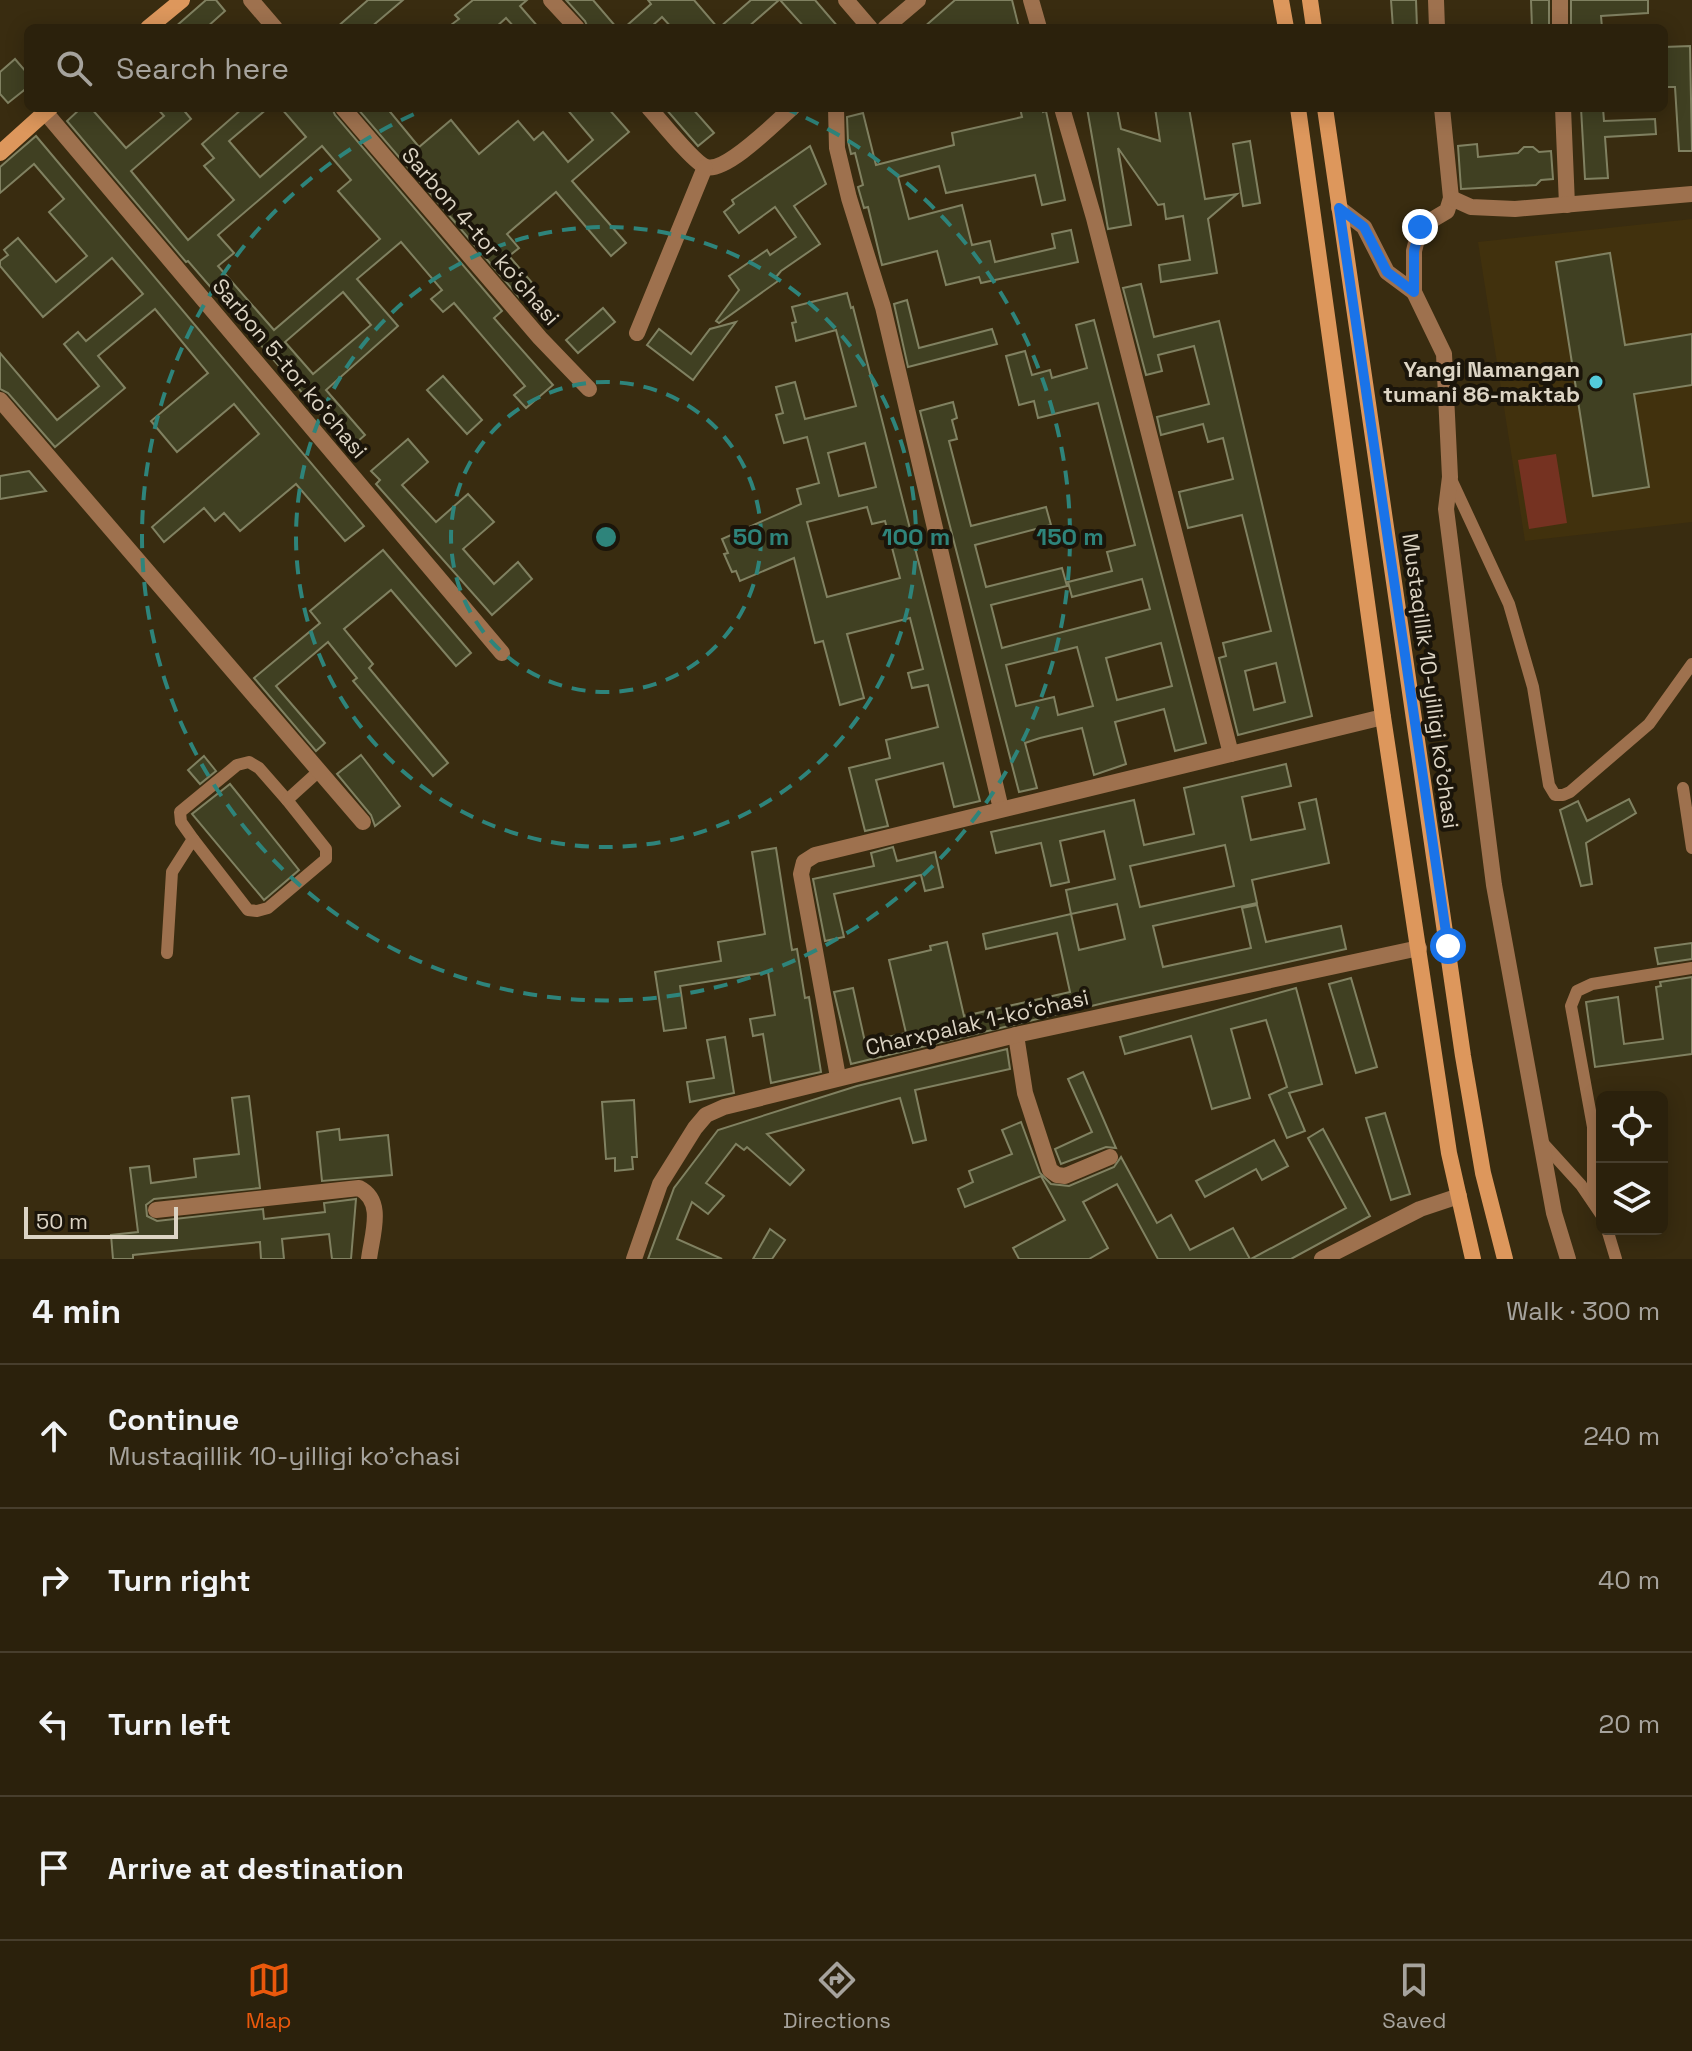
<!DOCTYPE html>
<html lang="en">
<head>
<meta charset="utf-8">
<style>
	:root { --surface:#2b210c; --page:#332915; --text:#f1f3f6; --muted:#a6a39d; --line:#473e2d; --accent:#ea580c }
	body { margin:0; font-family:"Space Grotesk",sans-serif; background:var(--page); color:var(--text) }
	.controls { position:absolute; right:24px; bottom:24px; display:grid; overflow:hidden; border-radius:12px; box-shadow:0 4px 20px #0003 }
	.controls button { width:72px; height:72px; display:grid; place-items:center; padding:0; border:0; border-bottom:2px solid var(--line); background:var(--surface); color:var(--text); font:40px sans-serif }
	.scale { position:absolute; left:24px; bottom:20px; width:154px; box-sizing:border-box; padding-left:8px; border:4px solid #dcd4c4; border-top:0; font-size:22px; line-height:28px; white-space:nowrap; color:#dcd4c4; -webkit-text-stroke:6px #1b150a; paint-order:stroke }
	.stop { position:absolute; width:24px; height:24px; margin:-18px; border:6px solid #1a73e8; border-radius:50%; background:#fff }
	.stop.end { background:#1a73e8; border-color:#fff; box-shadow:0 2px 8px #0008 }
	.list { margin:0; padding:0; list-style:none }
	h2 { display:flex; justify-content:space-between; align-items:center; height:104px; margin:0; padding:0 32px; font-size:34px }
	h2 small { font-size:26px; font-weight:400; color:var(--muted) }
	.list li { display:grid; grid-template-columns:52px 1fr auto; gap:24px; align-items:center; box-sizing:border-box; height:144px; padding:0 32px; border-top:2px solid var(--line) }
	.list b { display:block; font-size:30px; white-space:nowrap }
	.list p { margin:0; font-size:26px; white-space:nowrap; color:var(--muted) }
	.list em { font-size:26px; font-style:normal; color:var(--muted) }
	.icon { flex:none; width:44px; height:44px; fill:none; stroke:currentColor; stroke-width:2; stroke-linecap:round; stroke-linejoin:round }
	.map { position:relative; flex:none; width:1692px; height:1259px; overflow:hidden }
	.search { position:absolute; background:var(--surface); box-shadow:0 4px 20px #0003; left:24px; right:24px; top:24px; height:88px; display:flex; align-items:center; gap:20px; box-sizing:border-box; padding:0 28px; border-radius:12px; color:var(--muted); font-size:30px }
	.sheet { height:680px; background:var(--surface) }
	nav { display:flex; justify-content:space-around; align-items:center; box-sizing:border-box; height:112px; border-top:2px solid var(--line); background:var(--surface); font-size:22px; color:var(--muted) }
	nav a { display:grid; justify-items:center; gap:4px }
	nav .on { color:var(--accent) }
	.map>svg:first-child { display:block }
	.built { fill:#41310d }
	.green { fill:#753221 }
	.building { fill:#404022; stroke:#808161; stroke-width:2; fill-rule:evenodd }
	.lines { fill:none; stroke-linecap:round; stroke-linejoin:round }
	.lane { stroke:#9e714e; stroke-width:12 }
	.street { stroke:#9e714e; stroke-width:16 }
	.secondary { stroke:#dd975c; stroke-width:16 }
	.route { stroke:#1a73e8; stroke-width:10 }
	.ring { fill:none; stroke:#2e847b; stroke-width:4; stroke-dasharray:14 10 }
	.poi-dot { fill:#53cbda; stroke:#1b150a; stroke-width:3 }
	.labels { text-anchor:middle; stroke-width:8; stroke-linejoin:round; paint-order:stroke }
	.street-label { font-size:22px; fill:#dcd4c4; stroke:#1b150a }
	.poi-label { font-size:22px; font-weight:bold; fill:#dcd4c4; stroke:#1b150a; text-anchor:end }
	.centre { fill:#2e847b; stroke:#1b150a; stroke-width:4 }
	.ring-label { font-size:24px; text-anchor:middle; font-weight:bold; fill:#2e847b; stroke:#1b150a; stroke-width:8; stroke-linejoin:round; paint-order:stroke }
</style>
</head>
<body>
<div class="map">
<svg width="1692" height="1259" viewBox="0 0 1692 1259">
	<rect width="100%" height="100%" fill="#392c10"/>
	<!-- built -->
	<path class="built" d="M1692,219V522L1525,541L1478,242Z"/>
	<!-- green -->
	<path class="green" d="M1556,454L1567,523L1529,529L1518,460Z"/>
	<!-- building -->
	<g class="building">
		<path d="M206,0H216L225,11L206,28H174Z"/>
		<path d="M368,0H403L370,28H336Z"/>
		<path d="M473,0H527L520,6L539,28H515L506,18L495,28H447L459,19L455,15Z"/>
		<path d="M566,0H593L617,28H588L585,21Z"/>
		<path d="M648,0H694L718,28H672L662,17L650,28H624L651,4Z"/>
		<path d="M751,0H779L747,28H719Z"/>
		<path d="M780,0H815L839,28H805Z"/>
		<path d="M955,0H1012L1019,28H923Z"/>
		<path d="M1391,0H1416L1417,28H1393Z"/>
		<path d="M1531,0H1549V28H1532Z"/>
		<path d="M1571,0H1648V13L1601,16L1602,28H1571Z"/>
		<path d="M1690,46L1692,151H1679L1675,87H1664V47Z"/>
		<path d="M15,59L28,74V87L8,103L0,94V72Z"/>
		<path d="M81,108H91L126,148L164,116L157,108H182L191,119L131,171L188,240L234,200L204,166L214,158L202,144L243,108H268L229,141L260,177L306,137L281,108H332L335,115L502,311L494,318L553,385L526,408L514,395L525,386L454,303L443,312L431,299L442,290L401,242L357,279L398,326L326,390L365,435L350,448L188,261L186,262L67,121ZM322,146L351,180L338,191L380,239L274,330L218,266L234,253L218,235ZM343,292L371,325L313,374L285,342Z"/>
		<path d="M357,108H387L419,147L451,120L479,154L518,121L534,140L543,132L568,162L593,140L566,108H608L629,132L572,181L626,243L611,256L556,192L507,234L519,248L509,256L534,285L519,297Z"/>
		<path d="M665,108H692L714,133L698,146Z"/>
		<path d="M1020,108H1042L1043,112L1046,111L1065,200L1042,205L1035,175L946,193L939,166L898,177L909,219L962,205L972,245L990,241L995,262L1055,248L1052,234L1071,230L1078,262L981,283L979,277L946,285L937,251L882,265L868,207L864,208L858,187L863,185L855,153L851,154L848,141L847,117L863,113L876,165L954,145L952,133L1022,117Z"/>
		<path d="M1087,108H1117L1121,129L1160,141L1155,108H1189L1205,199L1237,194L1208,219L1217,273L1161,282L1159,265L1190,260L1183,216L1166,219L1164,204L1158,205L1118,148L1131,225L1108,229Z"/>
		<path d="M1581,108H1603L1604,121L1655,119L1656,134L1605,137L1608,178L1585,179Z"/>
		<path d="M36,136L364,526L345,541L296,484L240,531L224,513L215,521L204,508L164,542L152,527L259,434L234,404L177,452L151,421L208,373L155,309L98,356L125,388L55,447L8,393L0,389V353L57,420L99,386L64,344L78,332L86,341L143,294L112,258L43,317L0,266V261L8,255L4,250L18,238L56,282L87,256L49,212L64,199L34,164L0,193V167Z"/>
		<path d="M1250,141L1260,203L1243,206L1233,144Z"/>
		<path d="M1477,144L1478,157L1518,153L1524,147H1533L1539,152L1551,151L1553,179L1541,180L1536,185L1461,189L1458,146Z"/>
		<path d="M810,146L826,184L794,206L820,244L781,271L776,277L778,281L719,323L716,321L739,290L729,276L767,250L770,255L796,237L775,207L739,233L724,212L734,204L732,200Z"/>
		<path d="M1610,253L1625,345L1692,334V385L1634,394L1649,487L1593,496L1556,262Z"/>
		<path d="M1141,284L1154,337L1219,321L1312,716L1238,735L1219,658L1226,656L1223,643L1271,631L1242,515L1188,528L1179,492L1233,479L1223,438L1208,442L1203,424L1161,435L1157,417L1209,404L1194,346L1158,355L1162,371L1146,375L1123,288ZM1276,663L1285,702L1254,710L1245,671Z"/>
		<path d="M847,293L851,308L853,307L980,801L954,807L943,763L876,780L888,826L865,831L849,768L890,758L886,740L938,727L928,685L912,688L908,673L923,669L910,618L847,634L864,698L840,705L823,641L815,643L794,558L740,581L736,571L732,572L724,554L728,553L722,539L801,504L797,489L819,483L807,437L784,443L776,415L783,413L776,387L795,382L805,419L856,406L836,330L796,341L792,323L796,322L792,307ZM865,443L876,487L839,496L828,453ZM867,507L872,524L885,521L900,578L827,597L807,522Z"/>
		<path d="M907,300L919,348L992,329L997,344L908,367L894,304Z"/>
		<path d="M603,308L615,322L578,353L566,340Z"/>
		<path d="M1094,320L1206,743L1175,751L1164,709L1115,722L1126,764L1094,775L1082,728L1040,738L1025,743L1037,788L1019,792L920,411L953,402L957,418L952,420L957,439L949,441L971,526L1046,507L1051,525L975,545L986,587L1062,568L1067,586L991,605L1002,648L1150,609L1142,579L1072,597L1068,582L1112,571L1107,552L1135,545L1098,403L1038,418L1034,401L1019,405L1006,356L1025,351L1032,375L1050,370L1052,378L1087,368L1076,325ZM1161,643L1172,686L1117,700L1106,658ZM1077,647L1093,706L1058,715L1054,697L1016,706L1006,665Z"/>
		<path d="M736,322L693,380L647,345L659,329L691,354L710,329Z"/>
		<path d="M443,376L482,420L467,434L427,390Z"/>
		<path d="M408,439L428,462L402,485L436,522L468,494L494,522L463,549L494,584L518,562L532,579L492,615L376,484L380,480L371,471Z"/>
		<path d="M29,471L46,491L0,499V476Z"/>
		<path d="M383,550L471,653L456,666L391,590L344,629L373,664L369,668L448,763L433,776L353,681L357,678L328,642L276,686L325,743L316,751L254,678L320,623L310,611Z"/>
		<path d="M361,755L400,806L375,826L371,815L337,774Z"/>
		<path d="M204,756L216,771L200,784L188,770Z"/>
		<path d="M1286,764L1291,786L1242,797L1251,840L1305,829L1299,803L1316,799L1329,863L1252,880L1257,903L1153,926L1163,967L1251,948L1242,908L1257,905L1266,942L1341,926L1346,949L1108,1002L851,1064L834,992L853,988L865,1042L906,1033L889,960L931,950L930,946L947,942L964,1016L1070,992L1057,933L986,949L983,934L1071,914L1066,890L1115,879L1104,831L1060,841L1069,882L1051,886L1041,843L996,853L991,832L1134,800L1144,845L1194,834L1184,788ZM1225,845L1234,886L1140,907L1130,866ZM1117,904L1125,939L1079,950L1071,914Z"/>
		<path d="M230,784L299,870L264,900L192,814Z"/>
		<path d="M1629,799L1636,813L1586,843L1592,884L1581,886L1560,810L1578,801L1587,821Z"/>
		<path d="M893,847L897,861L935,852L943,887L925,891L921,875L834,894L844,937L825,941L813,879L874,866L871,853Z"/>
		<path d="M776,848L792,950L797,949L805,998L809,997L821,1072L771,1083L763,1034L753,1036L750,1019L775,1015L768,972L680,986L686,1028L664,1031L655,972L721,961L718,942L765,934L752,852Z"/>
		<path d="M1692,943V959L1658,964L1655,948Z"/>
		<path d="M1692,977V1054L1595,1067L1586,1002L1618,997L1624,1044L1663,1039L1656,987L1661,986L1660,982Z"/>
		<path d="M1351,978L1377,1067L1356,1073L1329,984Z"/>
		<path d="M1296,988L1322,1084L1289,1093L1305,1131L1287,1138L1269,1095L1287,1087L1266,1020L1231,1029L1250,1098L1212,1109L1191,1036L1125,1054L1120,1037Z"/>
		<path d="M725,1037L734,1093L690,1102L687,1082L714,1078L707,1040Z"/>
		<path d="M1007,1049L1010,1069L915,1090L926,1140L913,1143L900,1098L767,1134L804,1170L790,1185L747,1147L744,1150L736,1144L706,1183L724,1196L708,1214L692,1202L677,1239L722,1259H648L674,1188L718,1130L857,1086Z"/>
		<path d="M1083,1072L1116,1148L1106,1147L1061,1164L1055,1149L1092,1132L1068,1079Z"/>
		<path d="M249,1096L260,1188L154,1199L146,1205L147,1216L157,1221L263,1209L264,1219L325,1212L324,1203L356,1199L351,1259H332L329,1234L282,1239L284,1259H261L260,1242L133,1255V1259H113L111,1235L138,1232L130,1168L149,1166L151,1183L196,1177L194,1159L239,1154L232,1098Z"/>
		<path d="M634,1100L637,1157H632L633,1169L615,1171V1158L606,1159L602,1102Z"/>
		<path d="M1385,1113L1410,1194L1391,1200L1366,1118Z"/>
		<path d="M1021,1122L1040,1173L1051,1184L1069,1186L1114,1167L1121,1157L1157,1223L1171,1215L1190,1250L1233,1228L1250,1259H1158L1117,1184L1083,1202L1108,1248L1089,1259H1019L1013,1248L1065,1220L1041,1176L965,1207L958,1189L973,1182L969,1171L1012,1154L1002,1130Z"/>
		<path d="M339,1129L340,1140L388,1135L392,1175L322,1181L317,1132Z"/>
		<path d="M1323,1129L1370,1216L1291,1259H1251L1346,1208L1308,1138Z"/>
		<path d="M1274,1140L1288,1166L1262,1180L1256,1169L1205,1197L1196,1181Z"/>
		<path d="M770,1229L785,1240L772,1259H753Z"/>
	</g>
	<g class="lines">
		<!-- lane -->
		<g class="lane">
			<path d="M1450,477L1509,604L1533,687L1549,785L1555,795H1563L1570,792L1649,724L1692,664"/>
			<path d="M1683,788L1692,848"/>
			<path d="M193,839L181,822L180,812L237,765L249,762L259,768L287,800"/>
			<path d="M167,953L172,872L193,839L248,910L257,911L268,908L326,859V849L287,800L319,771"/>
			<path d="M1541,1141L1581,1185L1602,1216"/>
			<path d="M1593,1202V1127L1571,1006L1577,991L1592,984L1692,968"/>
			<path d="M1607,1229L1616,1259"/>
		</g>
		<!-- street -->
		<g class="street">
			<path d="M251,0L275,28"/>
			<path d="M551,0L577,28"/>
			<path d="M846,0L870,28"/>
			<path d="M1031,0L1039,28"/>
			<path d="M1436,0L1437,28"/>
			<path d="M1560,0V28"/>
			<path d="M885,28L918,0"/>
			<path d="M343,108L540,338L589,389"/>
			<path d="M649,108C660,120 694,163 706,167C726,173 776,122 792,108"/>
			<path d="M836,108L837,148L849,198L883,307L1001,809"/>
			<path d="M1062,108L1094,218L1231,754"/>
			<path d="M1442,108L1451,198L1447,211L1420,227L1414,251V292L1444,354L1450,477L1446,509L1494,885L1554,1213L1568,1259"/>
			<path d="M1563,108L1567,205"/>
			<path d="M45,112L502,653"/>
			<path d="M1451,198L1471,207L1515,209L1692,194"/>
			<path d="M1339,208L1364,227L1387,272L1414,292"/>
			<path d="M637,333L705,167"/>
			<path d="M0,400L363,822"/>
			<path d="M1016,1035L1025,1093L1050,1170L1057,1175L1065,1176L1110,1157"/>
			<path d="M838,1077L801,874L804,862L815,855L1383,717"/>
			<path d="M156,1210L359,1188C385,1201 372,1234 369,1259"/>
			<path d="M634,1259L660,1184L695,1128L706,1115L724,1107L1016,1035L1419,948"/>
			<path d="M1322,1259L1420,1209L1459,1196"/>
		</g>
		<!-- secondary -->
		<g class="secondary">
			<path d="M1281,0L1286,28"/>
			<path d="M1310,0L1314,28"/>
			<path d="M148,28L182,0"/>
			<path d="M1298,108L1383,717L1449,1153L1473,1259"/>
			<path d="M1325,108L1463,1056L1483,1173L1505,1259"/>
			<path d="M0,153L50,108"/>
		</g>
	</g>
	<g class="lines">
		<!-- route -->
		<path class="route" d="M1420,227L1414,251V292L1387,272L1364,227L1339,208L1448,946"/>
	</g>
	<!-- distance rings -->
	<g class="ring">
		<circle cx="606" cy="537" r="155"/>
		<circle cx="606" cy="537" r="310"/>
		<path d="M784 108A464 464 0 1 1 428 108"/>
	</g>
	<!-- markers -->
	<circle class="poi-dot" cx="1596" cy="382" r="8"/>
	<g class="labels">
		<!-- street labels -->
		<g class="street-label">
			<text transform="translate(481 236) rotate(49)" y="8">Sarbon 4-tor koʻchasi</text>
			<text transform="translate(290 368) rotate(50)" y="8">Sarbon 5-tor koʻchasi</text>
			<text transform="translate(1431 681) rotate(82)" y="8">Mustaqillik 10-yilligi ko'chasi</text>
			<text transform="translate(977 1022) rotate(-13)" y="8">Charxpalak 1-koʻchasi</text>
		</g>
		<!-- poi labels -->
		<g class="poi-label">
			<text x="1580" y="377">Yangi Namangan<tspan x="1580" dy="25">tumani 86-maktab</tspan></text>
		</g>
	</g>
	<circle cx="606" cy="537" r="12" class="centre"/>
	<g class="ring-label">
		<text x="761" y="545">50 m</text>
		<text x="916" y="545">100 m</text>
		<text x="1070" y="545">150 m</text>
	</g>
</svg>
<div class="controls">
<button><svg class="icon" aria-label="locate" viewBox="0 0 24 24"><circle cx="12" cy="12" r="6"/><path d="M12 2v4M12 18v4M2 12h4M18 12h4"/></svg></button>
<button><svg class="icon" aria-label="layers" viewBox="0 0 24 24"><path d="M12 4l9 5-9 5-9-5zM3 14l9 5 9-5"/></svg></button>
</div>
<div class="scale">50 m</div>
<div class="stop" style="left:1448px;top:946px"></div>
<div class="stop end" style="left:1420px;top:227px"></div>
<div class="search"><svg class="icon" aria-label="search" viewBox="0 0 24 24"><circle cx="10" cy="10" r="6"/><path d="M15 15l6 6"/></svg>Search here</div>
</div>
<section class="sheet">
<h2>4 min<small>Walk · 300 m</small></h2>
<ul class="list">
<li><svg class="icon" aria-label="ahead" viewBox="0 0 24 24"><path d="M12 20V5M6 11l6-6 6 6"/></svg><div><b>Continue</b><p>Mustaqillik 10-yilligi ko'chasi</p></div><em>240 m</em></li>
<li><svg class="icon" aria-label="right" viewBox="0 0 24 24"><path d="M7 20v-9h11M14 6l5 5-5 5"/></svg><div><b>Turn right</b></div><em>40 m</em></li>
<li><svg class="icon" aria-label="left" viewBox="0 0 24 24"><path d="M17 20v-9H6M10 6l-5 5 5 5"/></svg><div><b>Turn left</b></div><em>20 m</em></li>
<li><svg class="icon" aria-label="arrive" viewBox="0 0 24 24"><path d="M6 21V4h12l-3 4 3 4H6"/></svg><div><b>Arrive at destination</b></div></li>
</ul>
</section>
<nav>
<a class="on"><svg class="icon" aria-label="map" viewBox="0 0 24 24"><path d="M3 6l6-2 6 2 6-2v14l-6 2-6-2-6 2zM9 4v14M15 6v14"/></svg>Map</a>
<a><svg class="icon" aria-label="directions" viewBox="0 0 24 24"><path d="M12 3l9 9-9 9-9-9zM9 14v-3h6M13 9l2 2-2 2"/></svg>Directions</a>
<a><svg class="icon" aria-label="saved" viewBox="0 0 24 24"><path d="M7 4h10v16l-5-4-5 4z"/></svg>Saved</a>
</nav>
</body>
</html>
